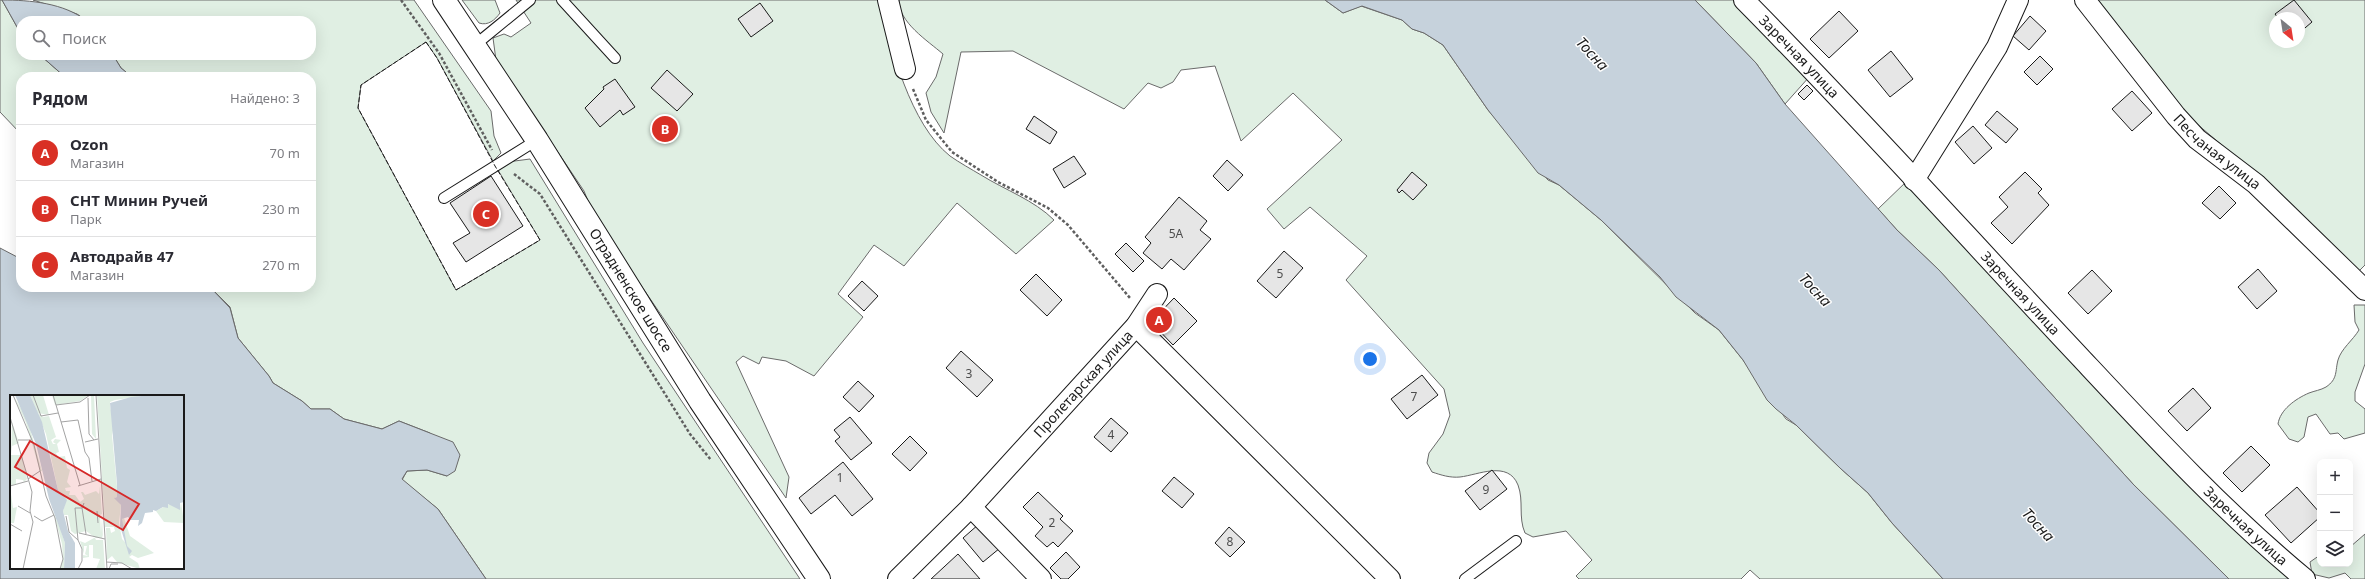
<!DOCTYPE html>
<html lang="ru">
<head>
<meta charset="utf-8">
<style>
	:root { --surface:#fff; --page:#f7f7f7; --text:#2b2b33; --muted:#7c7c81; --line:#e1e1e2; --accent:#d93025 }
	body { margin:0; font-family:"Noto Sans",sans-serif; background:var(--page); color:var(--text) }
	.controls { position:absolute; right:12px; bottom:12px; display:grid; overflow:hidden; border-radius:8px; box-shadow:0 4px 16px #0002 }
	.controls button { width:36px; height:36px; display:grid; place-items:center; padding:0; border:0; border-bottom:1px solid var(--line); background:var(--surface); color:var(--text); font:20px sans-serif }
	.compass { position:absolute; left:2269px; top:12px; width:36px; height:36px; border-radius:50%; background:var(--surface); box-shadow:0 4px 16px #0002; rotate:150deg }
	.you { position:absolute; left:1370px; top:359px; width:14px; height:14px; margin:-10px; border:3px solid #fff; border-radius:50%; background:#1a73e8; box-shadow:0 0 0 6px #1a73e833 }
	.badge { display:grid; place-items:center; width:26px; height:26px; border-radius:50%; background:var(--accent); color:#fff; font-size:13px; font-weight:700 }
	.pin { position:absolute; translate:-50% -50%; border:2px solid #fff; box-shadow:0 1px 4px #0006 }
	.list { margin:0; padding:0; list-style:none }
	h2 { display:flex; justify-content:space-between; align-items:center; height:52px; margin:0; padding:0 16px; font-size:17px }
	h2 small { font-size:13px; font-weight:400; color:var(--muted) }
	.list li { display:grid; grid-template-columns:26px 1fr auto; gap:12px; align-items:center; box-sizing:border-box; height:56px; padding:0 16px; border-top:1px solid var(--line) }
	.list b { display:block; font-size:15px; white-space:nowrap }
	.list p { margin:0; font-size:13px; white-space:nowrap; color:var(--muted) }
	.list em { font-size:13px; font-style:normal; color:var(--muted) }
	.icon { flex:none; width:22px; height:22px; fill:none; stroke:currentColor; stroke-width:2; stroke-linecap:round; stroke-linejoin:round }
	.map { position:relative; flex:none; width:2365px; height:579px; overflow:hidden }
	.search { position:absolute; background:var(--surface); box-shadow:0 4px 16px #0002; left:16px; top:16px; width:300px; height:44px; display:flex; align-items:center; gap:10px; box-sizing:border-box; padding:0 14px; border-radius:16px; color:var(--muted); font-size:15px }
	.panel { position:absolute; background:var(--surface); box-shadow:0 4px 16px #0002; left:16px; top:72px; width:300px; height:220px; border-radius:16px }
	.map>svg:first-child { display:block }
	.green { fill:#e0efe3; stroke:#6a6a6a; fill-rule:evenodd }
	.water { fill:#c6d2dc; stroke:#6a6a6a; fill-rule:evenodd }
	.building { fill:#e6e6e6; stroke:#1a1a1a }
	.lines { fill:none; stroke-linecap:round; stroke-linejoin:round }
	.service-casing { stroke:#1a1a1a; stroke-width:12 }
	.minor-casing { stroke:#1a1a1a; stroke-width:22 }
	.secondary-casing { stroke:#1a1a1a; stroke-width:24 }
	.path { stroke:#5f5f5f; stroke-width:2.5; stroke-dasharray:3 2; stroke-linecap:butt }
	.service { stroke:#fff; stroke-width:10 }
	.minor { stroke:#fff; stroke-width:20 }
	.secondary { stroke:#fff; stroke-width:22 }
	.fence { stroke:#1a1a1a; stroke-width:1; stroke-dasharray:5 2; stroke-linecap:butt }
	.labels { text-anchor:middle; stroke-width:3; stroke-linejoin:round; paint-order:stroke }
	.number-label { font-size:12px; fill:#4d4d4d }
	.street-label { font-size:14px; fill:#1a1a1a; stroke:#fff }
	.water-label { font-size:15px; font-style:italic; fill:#1a1a1a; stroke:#fff }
	.inset-road { fill:none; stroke:#a3a3a3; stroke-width:1 }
	.view { fill:#d62828; fill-opacity:0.15; stroke:#d62828; stroke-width:2 }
	.inset-edge { fill:none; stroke:#1a1a1a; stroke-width:2 }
</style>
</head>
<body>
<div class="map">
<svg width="2365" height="579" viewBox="0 0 2365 579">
	<rect width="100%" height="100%" fill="#fff"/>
	<!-- green -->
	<g class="green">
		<path d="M0,0H2L21,34V55H40L65,77H21V134L0,112Z"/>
		<path d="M33,0H414L491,111L494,136L501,153L493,161L437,58L426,42L361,85L358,108L456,290L540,240L498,170L507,162L530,159L643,343L800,579H486L438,509L402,480L407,471L427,470L447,476L430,433L399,421L382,429L344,419L330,409H311L302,401L273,383L269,376L238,338L230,307L210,287H311V77H132L121,68L113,55H311V21H87L77,14Z"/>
		<path d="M462,0H495L500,13C495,20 488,26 479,23Z"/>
		<path d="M516,0H879C891,48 910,124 950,156C960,163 971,169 981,175C1005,190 1034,200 1054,220L1016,254L957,203L904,266L874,245L838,294L863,317L814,376L786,361L762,357L759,364L743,356L736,362L789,477L786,498L595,218L584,191L496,60L493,38L504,34L511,37L531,23Z"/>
		<path d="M899,0H1325L1343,13L1361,6L1402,20L1412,29L1424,33L1443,45L1488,110L1548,180L1559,185L1601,220L1695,313L1719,330L1743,360L1786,419L1796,425L1840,468L1868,493L1892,523L1943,579H1760L1750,570L1741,579H1579L1576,576L1592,560L1566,531L1533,537L1525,533C1518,517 1524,501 1518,485C1508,460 1478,475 1460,477C1450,478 1441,475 1432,472L1427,463L1429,453L1443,434L1450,415L1444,389L1346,280L1367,256L1310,207L1284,229L1267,209L1342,140L1293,93L1241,141L1215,66L1181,70L1173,82L1161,88L1148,83L1124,109L1013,51L961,52L944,133L931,112L926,93L936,77L943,54C928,41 898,22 899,0Z"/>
		<path d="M1695,0H1738L1810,76L1785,104L1756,63Z"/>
		<path d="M2092,0H2365V265L2359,271L2231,153L2176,106ZM2275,18H2299V42H2275Z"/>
		<path d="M1908,180L2295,579H2229L2133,484L1939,270L1897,230L1878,209Z"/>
		<path d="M2354,305H2365V364L2355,392V401L2365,409V433L2344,439L2338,433L2330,434L2316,414L2308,417L2304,437L2298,442L2289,439L2278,424C2280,410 2295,399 2309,393C2314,391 2321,390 2326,387C2338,379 2335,371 2338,360C2341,349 2353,340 2359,330L2355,322Z"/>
		<path d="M2365,534V579H2351L2345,573L2329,578L2312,574L2310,562L2320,555V564H2350V547Z"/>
	</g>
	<!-- water -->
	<g class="water">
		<path d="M2,0C30,0 64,3 87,21H21V34Z"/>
		<path d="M1325,0H1695L1756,63L1785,104L1897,230L1939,270L2133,484L2229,579H1943L1892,523L1868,493L1840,468L1796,425L1776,409L1767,400L1743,360L1719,330L1676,297L1660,277L1601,220L1559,185L1538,173L1488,110L1443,45L1424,33L1412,29L1402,20L1362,6L1343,13Z"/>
		<path d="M40,55H113L121,68L132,77H65Z"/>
		<path d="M0,248L21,259V287H210L230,308L238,338L269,376L273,383L302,401L311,409H330L344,419L382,429L399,421L453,442L460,455L455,471L447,476L427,470L407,471L402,479L438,509L486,579H0ZM11,396H183V568H11Z"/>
	</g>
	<!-- building -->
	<g class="building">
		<path d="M2294,0L2312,22L2299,33V18H2278L2275,14Z"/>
		<path d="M760,3L773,21L751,37L738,19Z"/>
		<path d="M1839,11L1858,31L1829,58L1810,39Z"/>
		<path d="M2030,16L2046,31L2029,50L2013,36Z"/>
		<path d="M1891,51L1913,79L1890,97L1868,70Z"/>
		<path d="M2040,56L2053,69L2037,85L2024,72Z"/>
		<path d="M667,70L693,94L677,111L651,88Z"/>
		<path d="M615,79L635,107L623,115L620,110L600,127L585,108L604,89L603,87Z"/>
		<path d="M1807,85L1813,91L1804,100L1798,94Z"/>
		<path d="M2132,91L2152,113L2132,131L2112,109Z"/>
		<path d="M1997,111L2018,129L2006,143L1985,125Z"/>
		<path d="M1034,116L1057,132L1050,144L1026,129Z"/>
		<path d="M1973,126L1992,148L1974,164L1955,142Z"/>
		<path d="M1074,156L1086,174L1064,188L1053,169Z"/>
		<path d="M1227,160L1243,175L1228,191L1213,176Z"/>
		<path d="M1412,172L1427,185L1413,200L1402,190L1399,193L1397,190Z"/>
		<path d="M2025,172L2042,189L2038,193L2049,205L2012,244L1991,223L2008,207L1999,197Z"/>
		<path d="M491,176L523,226L466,262L453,243L470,233L450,203Z"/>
		<path d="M2219,186L2236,203L2220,219L2202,203Z"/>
		<path d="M1179,197L1207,221L1200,230L1211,239L1184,270L1171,259L1162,269L1143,253L1151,243L1145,237Z"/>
		<path d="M1126,243L1144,261L1133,272L1115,254Z"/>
		<path d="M1284,251L1303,268L1276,298L1257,281Z"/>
		<path d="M2258,269L2277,291L2257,309L2238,287Z"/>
		<path d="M2092,270L2112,291L2088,314L2068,293Z"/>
		<path d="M1036,274L1062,300L1047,316L1020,290Z"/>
		<path d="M862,281L878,296L864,311L848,296Z"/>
		<path d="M1174,298L1197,321L1173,345L1151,322Z"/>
		<path d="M961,351L993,380L977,397L946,368Z"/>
		<path d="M1422,375L1438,395L1407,419L1391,399Z"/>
		<path d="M858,381L874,396L859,412L843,397Z"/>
		<path d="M2193,388L2211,408L2187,431L2168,411Z"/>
		<path d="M850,417L872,443L851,460L835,441L840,437L834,430Z"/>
		<path d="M1111,418L1128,433L1111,452L1094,437Z"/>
		<path d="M910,436L927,453L910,471L892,454Z"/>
		<path d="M2251,446L2270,465L2242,492L2223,473Z"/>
		<path d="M843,462L873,499L852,516L835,495L811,514L799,498Z"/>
		<path d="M1492,470L1507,489L1480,510L1465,491Z"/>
		<path d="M1174,477L1194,494L1182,508L1162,491Z"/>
		<path d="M2297,487L2320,513V517L2291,543L2265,515Z"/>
		<path d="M1038,492L1063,516L1060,519L1073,531L1058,547L1053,542L1047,547L1035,536L1043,527L1023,507Z"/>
		<path d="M979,524L1000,548L983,562L963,538Z"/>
		<path d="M1229,527L1245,542L1230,557L1215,543Z"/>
		<path d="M1066,552L1080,567L1068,579H1061L1050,568Z"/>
		<path d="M958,554L980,579H931Z"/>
	</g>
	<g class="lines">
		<!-- service casing -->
		<g class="service-casing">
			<g id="service">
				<path d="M562,0L615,58"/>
				<path d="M475,45L530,0"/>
				<path d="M444,198L537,140"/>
				<path d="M1465,579L1516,541"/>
			</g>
		</g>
		<!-- minor casing -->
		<g class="minor-casing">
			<g id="minor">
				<path d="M888,0L905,69"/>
				<path id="s1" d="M1744,0C1859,116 1968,238 2080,357C2152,434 2224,512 2305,579"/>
				<path id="s2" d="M2085,0L2176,116L2197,139L2256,184L2365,290"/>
				<path d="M1914,180L1997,47L2018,0"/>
				<path d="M1136,326L1390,579"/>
				<path d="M971,507L1041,579"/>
				<path id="s3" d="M898,579L971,507L1136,326L1157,294"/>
			</g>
		</g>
		<!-- secondary casing -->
		<g class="secondary-casing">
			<g id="secondary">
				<path id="s4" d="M444,0L537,140L700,401L819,579"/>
			</g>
		</g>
		<!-- path -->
		<g class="path">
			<path d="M401,0L439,53L492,150"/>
			<path d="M913,89L926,120L952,152L998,182L1048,208L1068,225L1130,298"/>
			<path d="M514,174L540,194L690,434L711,460"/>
		</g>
		<!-- service -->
		<use href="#service" class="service"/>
		<!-- minor -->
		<use href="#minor" class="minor"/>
		<!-- secondary -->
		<use href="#secondary" class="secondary"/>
		<!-- fence -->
		<path class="fence" d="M426,42L437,58L495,166L540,240L456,290L358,108L361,85Z"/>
	</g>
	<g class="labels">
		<!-- number labels -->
		<g class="number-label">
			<text x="1176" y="238">5А</text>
			<text x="1280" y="278">5</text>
			<text x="969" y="378">3</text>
			<text x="1414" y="401">7</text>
			<text x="1111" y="439">4</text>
			<text x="840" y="482">1</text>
			<text x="1486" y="494">9</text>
			<text x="1052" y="527">2</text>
			<text x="1230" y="546">8</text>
		</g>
		<!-- street labels -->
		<g class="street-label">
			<text dy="5" stroke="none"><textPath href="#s1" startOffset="79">Заречная улица</textPath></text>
			<text dy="5" stroke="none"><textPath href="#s2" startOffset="202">Песчаная улица</textPath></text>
			<text dy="5" stroke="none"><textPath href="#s4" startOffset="345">Отрадненское шоссе</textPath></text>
			<text dy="5" stroke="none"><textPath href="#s1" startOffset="403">Заречная улица</textPath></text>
			<text dy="5" stroke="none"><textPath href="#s3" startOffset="269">Пролетарская улица</textPath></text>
			<text dy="5" stroke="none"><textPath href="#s1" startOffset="727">Заречная улица</textPath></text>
		</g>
		<!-- water labels -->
		<g class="water-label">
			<text transform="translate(1592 54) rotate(47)" y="5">Тосна</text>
			<text transform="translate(1815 290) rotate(47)" y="5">Тосна</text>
			<text transform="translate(2038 525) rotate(47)" y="5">Тосна</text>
		</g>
	</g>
	<!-- overview -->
	<g transform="translate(10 395)">
		<rect width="174" height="174" fill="#fff"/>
		<path d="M3,0L17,23L32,76H30L16,28ZM20,0H33L39,20L28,18L33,22L39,21L46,42L41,45L43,49H46L43,47L45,44L51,45L47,49L49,57L46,58L48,62L55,61L57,73L60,75L57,87L61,92L55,93L56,96H60L59,100H65L70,107L74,104L71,97H73L75,100L86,96L89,99L90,91L92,119L90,120L91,138L92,121L93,143L92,140V143H86L76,136L65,139L61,136L58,120H54L53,116L56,105L48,95L36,39ZM42,0H79L70,6L45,10ZM81,0H84L86,44L82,39ZM87,0H141L105,5L100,7V11L104,30L102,40L108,102H105L111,110L109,128L112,144L116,148L111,125L114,123L120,141L144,158L128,163L122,160L119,162L128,168L130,174L107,167L102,161L97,165L96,133H100L101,138L105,136L104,132H95ZM2,27L9,48L2,51L1,60H12L17,84L14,87L13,85L6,84V89L0,91ZM0,92L3,113L7,112L4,128H1ZM171,107L174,128L154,127L146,116L159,109L170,114ZM43,116L50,133L55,148L54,174H50L53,164L52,149ZM84,143H85L86,145H93L95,174H86L90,164L83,163V150H79V162L73,163V160L78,161L75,159L77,151H74V159L70,146L75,148Z" fill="#e0efe3"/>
		<path d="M5,0H20L32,27L48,95L57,105L53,116L58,136L65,148V174H54L55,148L39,104L26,49ZM142,0H174V107L170,108V115L158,109V113L153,112L146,116L143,115V117L135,118L132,128L128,131L129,125H121L118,122L112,124L117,151L122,156L119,160L110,131L111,110L104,103L107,102V89L100,8L121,2Z" fill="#c6d2dc"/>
		<path class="inset-road" d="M3,0L24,50L36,101L45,123L53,164L50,174M23,0L31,21L48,18M43,0L70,90M86,0L97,174M78,3L79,39L84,45M46,10L70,7L80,0M0,22L22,97L20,116L23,127L13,174M51,27L68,25L75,57L79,63L82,86M8,45H21M75,47L88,44M18,84L30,76M0,91L18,86M68,91L91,84M8,111L20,118M72,113L76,139M87,116L88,128M24,121L32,126L44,120M56,121L59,137L68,145M69,138L95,144M0,160V129L12,136M96,167L112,168L122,174M68,174L72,166V154L68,145L65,113H72L74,108M99,174L101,169H108"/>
		<path class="view" d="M20,46L129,109L113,135L5,72Z"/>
		<rect width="174" height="174" class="inset-edge"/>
	</g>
</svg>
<div class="controls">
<button>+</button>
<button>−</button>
<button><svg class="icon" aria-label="layers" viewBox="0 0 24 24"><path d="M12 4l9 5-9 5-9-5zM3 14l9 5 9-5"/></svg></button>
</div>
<svg class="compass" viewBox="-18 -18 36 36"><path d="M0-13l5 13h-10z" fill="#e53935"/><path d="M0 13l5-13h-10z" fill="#7c7c81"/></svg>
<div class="you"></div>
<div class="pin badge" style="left:1159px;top:320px">A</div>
<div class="pin badge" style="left:665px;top:129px">B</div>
<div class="pin badge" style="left:486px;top:214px">C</div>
<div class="search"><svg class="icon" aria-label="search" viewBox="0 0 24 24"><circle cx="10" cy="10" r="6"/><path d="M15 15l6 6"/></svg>Поиск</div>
<section class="panel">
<h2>Рядом<small>Найдено: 3</small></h2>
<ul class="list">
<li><span class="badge">A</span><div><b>Ozon</b><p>Магазин</p></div><em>70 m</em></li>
<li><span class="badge">B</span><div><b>СНТ Минин Ручей</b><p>Парк</p></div><em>230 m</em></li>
<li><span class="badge">C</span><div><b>Автодрайв 47</b><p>Магазин</p></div><em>270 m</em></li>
</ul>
</section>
</div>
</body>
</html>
